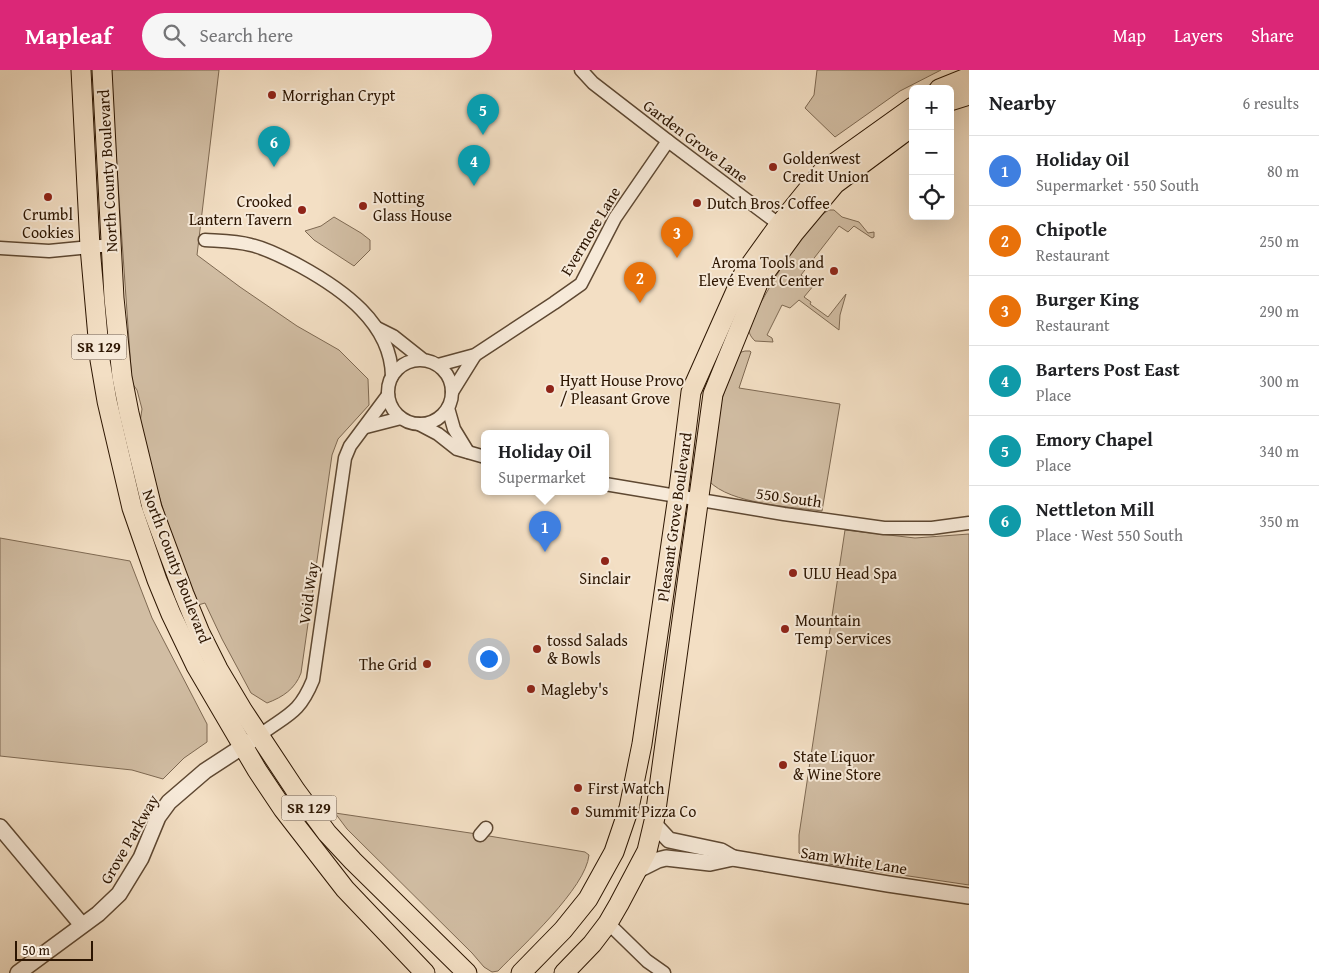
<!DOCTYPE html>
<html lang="en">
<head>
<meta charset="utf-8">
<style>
	:root { --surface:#fff; --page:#f6f6f6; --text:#202124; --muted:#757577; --line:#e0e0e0; --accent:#db2777 }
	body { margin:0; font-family:"Gentium Book Plus",serif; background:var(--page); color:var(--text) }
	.controls { position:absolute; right:15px; top:15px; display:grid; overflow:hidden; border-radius:8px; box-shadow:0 5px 20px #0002 }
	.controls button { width:45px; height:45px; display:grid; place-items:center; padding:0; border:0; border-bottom:1px solid var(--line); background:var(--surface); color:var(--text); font:25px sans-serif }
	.scale { position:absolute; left:15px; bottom:12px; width:78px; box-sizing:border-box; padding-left:5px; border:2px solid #2c1501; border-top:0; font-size:14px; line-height:18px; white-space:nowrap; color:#2c1501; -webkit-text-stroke:4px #f7ead9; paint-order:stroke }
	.you { position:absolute; left:488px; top:588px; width:18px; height:18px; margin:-12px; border:4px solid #fff; border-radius:50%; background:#1a73e8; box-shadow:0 0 0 8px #1a73e833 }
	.badge { display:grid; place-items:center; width:32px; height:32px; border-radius:50%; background:var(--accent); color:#fff; font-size:16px; font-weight:700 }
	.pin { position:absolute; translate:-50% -41px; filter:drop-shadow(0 1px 2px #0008) }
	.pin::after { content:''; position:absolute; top:26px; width:18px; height:15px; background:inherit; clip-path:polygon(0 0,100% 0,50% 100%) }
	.popup { position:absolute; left:481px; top:360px; width:128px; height:65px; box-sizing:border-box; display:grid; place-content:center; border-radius:8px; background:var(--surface); filter:drop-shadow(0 1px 4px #0005); font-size:16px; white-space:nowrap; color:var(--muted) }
	.popup b { font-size:19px; color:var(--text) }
	.popup::after { content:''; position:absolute; left:50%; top:100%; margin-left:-10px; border:10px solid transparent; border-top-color:var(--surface) }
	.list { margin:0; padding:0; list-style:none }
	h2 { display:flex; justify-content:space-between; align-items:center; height:65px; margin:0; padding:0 20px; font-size:21px }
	h2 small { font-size:16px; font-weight:400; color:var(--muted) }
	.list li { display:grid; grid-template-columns:32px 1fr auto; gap:15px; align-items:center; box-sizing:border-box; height:70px; padding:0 20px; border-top:1px solid var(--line) }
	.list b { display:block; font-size:19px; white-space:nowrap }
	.list p { margin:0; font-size:16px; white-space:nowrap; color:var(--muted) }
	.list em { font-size:16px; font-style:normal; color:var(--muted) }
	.icon { flex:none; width:28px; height:28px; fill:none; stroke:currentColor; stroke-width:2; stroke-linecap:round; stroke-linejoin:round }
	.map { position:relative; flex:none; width:969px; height:903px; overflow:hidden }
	header { display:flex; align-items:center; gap:30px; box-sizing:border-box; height:70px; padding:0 25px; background:var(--accent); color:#fff }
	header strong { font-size:24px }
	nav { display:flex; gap:28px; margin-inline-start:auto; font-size:18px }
	.search { width:350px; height:45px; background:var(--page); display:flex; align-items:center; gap:12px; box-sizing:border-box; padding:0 18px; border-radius:28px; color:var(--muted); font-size:19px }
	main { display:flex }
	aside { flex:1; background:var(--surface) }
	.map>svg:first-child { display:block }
	.green { fill:#d1bda3; stroke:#7e6952 }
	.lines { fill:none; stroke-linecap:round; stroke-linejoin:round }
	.minor-casing { stroke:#5e4832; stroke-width:15 }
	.tertiary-casing { stroke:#5e4832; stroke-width:18 }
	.primary-casing { stroke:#2c1501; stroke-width:21 }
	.minor { stroke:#f7ead9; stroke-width:12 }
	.tertiary { stroke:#f7ead9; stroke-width:15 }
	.primary { stroke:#f3dfc4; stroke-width:19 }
	.poi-dot { fill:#8f2418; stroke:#f7ead9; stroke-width:2 }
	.labels { text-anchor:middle; stroke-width:4; stroke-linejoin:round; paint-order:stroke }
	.shield { fill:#f7ead9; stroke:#695542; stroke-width:1 }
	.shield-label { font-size:15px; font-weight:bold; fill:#2c1501 }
	.poi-label { font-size:16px; fill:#2c1501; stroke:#f7ead9; text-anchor:start }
	.street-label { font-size:16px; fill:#2c1501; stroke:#f7ead9 }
</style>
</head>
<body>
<header>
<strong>Mapleaf</strong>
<div class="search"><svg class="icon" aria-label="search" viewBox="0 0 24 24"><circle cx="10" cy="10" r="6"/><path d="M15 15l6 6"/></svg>Search here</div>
<nav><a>Map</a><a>Layers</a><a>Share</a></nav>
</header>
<main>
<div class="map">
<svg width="969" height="903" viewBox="0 0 969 903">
	<rect width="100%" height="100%" fill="#f3dfc4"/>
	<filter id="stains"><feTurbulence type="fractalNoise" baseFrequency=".004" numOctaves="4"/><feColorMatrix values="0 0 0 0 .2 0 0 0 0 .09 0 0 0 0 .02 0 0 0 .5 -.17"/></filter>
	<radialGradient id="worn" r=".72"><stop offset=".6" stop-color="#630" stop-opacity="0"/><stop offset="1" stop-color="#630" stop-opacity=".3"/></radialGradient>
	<!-- green -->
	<g class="green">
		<path d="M110,0H219L197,185L240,217L297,256L339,280L368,309L369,335L338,369L332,385L301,603C295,619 283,627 267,633L251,623L222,569L205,533L198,535L175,478L153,406L140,352L142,339L137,320L132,313Z"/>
		<path d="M817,0H941L900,21L835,67L805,38L814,25Z"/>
		<path d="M829,140H834L842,147L859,152L868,163L874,162V167L872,168L854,156L848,162L839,156L801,205L814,215L804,227L811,232L810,234L828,247L846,224L840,245L839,260L799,230L790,238L782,235L767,265L772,268L773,272L755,271C750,266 747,261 750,253C752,248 756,242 759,236C773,211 805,153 829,140Z"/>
		<path d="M334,147L361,163L370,170V180L354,196L314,170L305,161L321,156Z"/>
		<path d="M745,281H750L751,282L739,318L840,334L822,441C792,437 730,434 709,411L716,355L722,329L734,289L738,283Z"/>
		<path d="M845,460L915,468L969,464V815L808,791L799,783V765Z"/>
		<path d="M0,468L130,491L152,548L207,654V672L184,688L163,709L132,700L0,686Z"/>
		<path d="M335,743L477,764L585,782L589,785C586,818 522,876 498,901L492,902L484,897L472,883L347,759Z"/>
	</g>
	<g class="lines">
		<!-- minor casing -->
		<g class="minor-casing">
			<g id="minor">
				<path d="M581,0L593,13L668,71L784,158"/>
				<path d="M205,170C220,171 236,171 251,175C268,179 285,188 300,196C342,219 391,253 392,306"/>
				<path d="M0,178L49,181L111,175"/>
				<path d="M377,258L393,266L422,289"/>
				<circle cx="420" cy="322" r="32"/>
				<path d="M438,295L475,285L554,233L581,214L615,148L668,71"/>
				<path d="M452,322L475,285"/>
				<path d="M448,338L454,359L468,382"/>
				<path d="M419,354L438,364L457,379L485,387"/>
				<path d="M366,357L401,348"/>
				<path d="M605,414L784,444L884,458H932L969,453"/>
				<path d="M260,665C288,644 299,644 313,610L345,388L350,376L388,325"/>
				<path d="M480,765L486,758"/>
				<path d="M608,853L647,891L664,903"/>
			</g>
		</g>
		<!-- tertiary casing -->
		<g class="tertiary-casing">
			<g id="tertiary">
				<path d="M655,747L656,756L669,770L721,781L733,788"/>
				<path d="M0,757L82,855"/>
				<path d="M636,801L658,790L666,788L710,793L733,788L888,814L969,826"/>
				<path d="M18,903L98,844L119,824L141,788L158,747L169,732L205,701L251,671"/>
			</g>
		</g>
		<!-- primary casing -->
		<g class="primary-casing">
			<g id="primary">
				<path d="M81,0L90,177L100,290L107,331L132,438L157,510L171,544L196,596L257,700L283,739L345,819L425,903"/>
				<path d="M102,0L114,228L122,307L129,343L152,438L184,524L200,563L218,599L243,641L296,721L327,763L353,791L467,903"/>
				<path d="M939,19L969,7"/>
				<path d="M950,31L969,25"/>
				<path d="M521,903L563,860L588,829L614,782L629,738L642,674L678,426L691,322L743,205L779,155L822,102L913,37"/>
				<path d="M564,903L592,874L608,853L619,834L647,781L655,747L713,324L759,211L794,163L835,114L913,56"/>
			</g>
		</g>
		<!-- minor -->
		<use href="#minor" class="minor"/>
		<!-- tertiary -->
		<use href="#tertiary" class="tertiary"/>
		<!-- primary -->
		<use href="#primary" class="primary"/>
	</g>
	<!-- markers -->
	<g class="poi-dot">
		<circle cx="272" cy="25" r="5"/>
		<circle cx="773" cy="97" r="5"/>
		<circle cx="48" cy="127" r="5"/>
		<circle cx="697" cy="133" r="5"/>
		<circle cx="363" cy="136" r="5"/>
		<circle cx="302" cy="140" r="5"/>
		<circle cx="834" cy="201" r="5"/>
		<circle cx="550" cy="319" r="5"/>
		<circle cx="605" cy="491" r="5"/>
		<circle cx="793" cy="503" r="5"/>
		<circle cx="785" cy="559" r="5"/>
		<circle cx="537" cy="579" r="5"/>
		<circle cx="427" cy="594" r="5"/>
		<circle cx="531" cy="619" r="5"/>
		<circle cx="783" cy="695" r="5"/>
		<circle cx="578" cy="718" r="5"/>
		<circle cx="575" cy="741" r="5"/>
	</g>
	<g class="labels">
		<!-- shield labels -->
		<g class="shield">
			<rect x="71.5" y="264.5" width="55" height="25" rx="4"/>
			<rect x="281.5" y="725.5" width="55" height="25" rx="4"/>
		</g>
		<g class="shield-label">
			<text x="99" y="282">SR 129</text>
			<text x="309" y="743">SR 129</text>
		</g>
		<!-- poi labels -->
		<g class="poi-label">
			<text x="282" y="31">Morrighan Crypt</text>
			<text x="783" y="94">Goldenwest<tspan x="783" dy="18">Credit Union</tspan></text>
			<text x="373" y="133">Notting<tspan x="373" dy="18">Glass House</tspan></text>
			<text x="292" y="137" text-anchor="end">Crooked<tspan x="292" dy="18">Lantern Tavern</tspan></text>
			<text x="707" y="139">Dutch Bros. Coffee</text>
			<text x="48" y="150" text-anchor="middle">Crumbl<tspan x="48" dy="18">Cookies</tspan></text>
			<text x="824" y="198" text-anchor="end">Aroma Tools and<tspan x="824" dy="18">Elevé Event Center</tspan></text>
			<text x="560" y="316">Hyatt House Provo<tspan x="560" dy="18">/ Pleasant Grove</tspan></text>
			<text x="803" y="509">ULU Head Spa</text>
			<text x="605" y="514" text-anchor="middle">Sinclair</text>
			<text x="795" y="556">Mountain<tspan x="795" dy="18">Temp Services</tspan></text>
			<text x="547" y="576">tossd Salads<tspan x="547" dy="18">&amp; Bowls</tspan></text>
			<text x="417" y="600" text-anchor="end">The Grid</text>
			<text x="541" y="625">Magleby's</text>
			<text x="793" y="692">State Liquor<tspan x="793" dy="18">&amp; Wine Store</tspan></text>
			<text x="588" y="724">First Watch</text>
			<text x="585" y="747">Summit Pizza Co</text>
		</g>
		<!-- street labels -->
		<g class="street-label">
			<text transform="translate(696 71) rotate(37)" y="6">Garden Grove Lane</text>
			<text transform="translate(107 101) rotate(-93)" y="6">North County Boulevard</text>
			<text transform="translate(590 161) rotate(-59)" y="6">Evermore Lane</text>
			<text transform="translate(789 427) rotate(8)" y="6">550 South</text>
			<text transform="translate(674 447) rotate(-82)" y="6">Pleasant Grove Boulevard</text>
			<text transform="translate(177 496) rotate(69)" y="6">North County Boulevard</text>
			<text transform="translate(308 523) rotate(-82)" y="6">Void Way</text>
			<text transform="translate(129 769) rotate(-60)" y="6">Grove Parkway</text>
			<text transform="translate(854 790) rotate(9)" y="6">Sam White Lane</text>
		</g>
	</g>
	<rect width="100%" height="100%" filter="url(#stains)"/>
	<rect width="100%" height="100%" fill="url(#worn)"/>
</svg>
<div class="controls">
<button>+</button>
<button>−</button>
<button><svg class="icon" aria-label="locate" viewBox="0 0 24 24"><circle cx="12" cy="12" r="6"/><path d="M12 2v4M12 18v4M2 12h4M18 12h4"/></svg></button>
</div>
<div class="scale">50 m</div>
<div class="you"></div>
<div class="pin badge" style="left:545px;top:482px;background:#3f7fe0">1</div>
<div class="popup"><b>Holiday Oil</b>Supermarket</div>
<div class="pin badge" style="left:640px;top:233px;background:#e8710a">2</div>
<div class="pin badge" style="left:677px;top:188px;background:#e8710a">3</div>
<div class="pin badge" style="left:474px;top:116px;background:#0f9aa8">4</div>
<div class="pin badge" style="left:483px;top:65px;background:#0f9aa8">5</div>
<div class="pin badge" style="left:274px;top:97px;background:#0f9aa8">6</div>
</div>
<aside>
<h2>Nearby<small>6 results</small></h2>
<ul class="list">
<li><span class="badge" style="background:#3f7fe0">1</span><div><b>Holiday Oil</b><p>Supermarket · 550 South</p></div><em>80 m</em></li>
<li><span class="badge" style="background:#e8710a">2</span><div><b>Chipotle</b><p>Restaurant</p></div><em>250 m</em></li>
<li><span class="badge" style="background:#e8710a">3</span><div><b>Burger King</b><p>Restaurant</p></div><em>290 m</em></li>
<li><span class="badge" style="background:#0f9aa8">4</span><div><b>Barters Post East</b><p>Place</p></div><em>300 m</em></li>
<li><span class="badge" style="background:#0f9aa8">5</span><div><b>Emory Chapel</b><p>Place</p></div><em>340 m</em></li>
<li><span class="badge" style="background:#0f9aa8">6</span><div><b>Nettleton Mill</b><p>Place · West 550 South</p></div><em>350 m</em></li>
</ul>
</aside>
</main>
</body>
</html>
